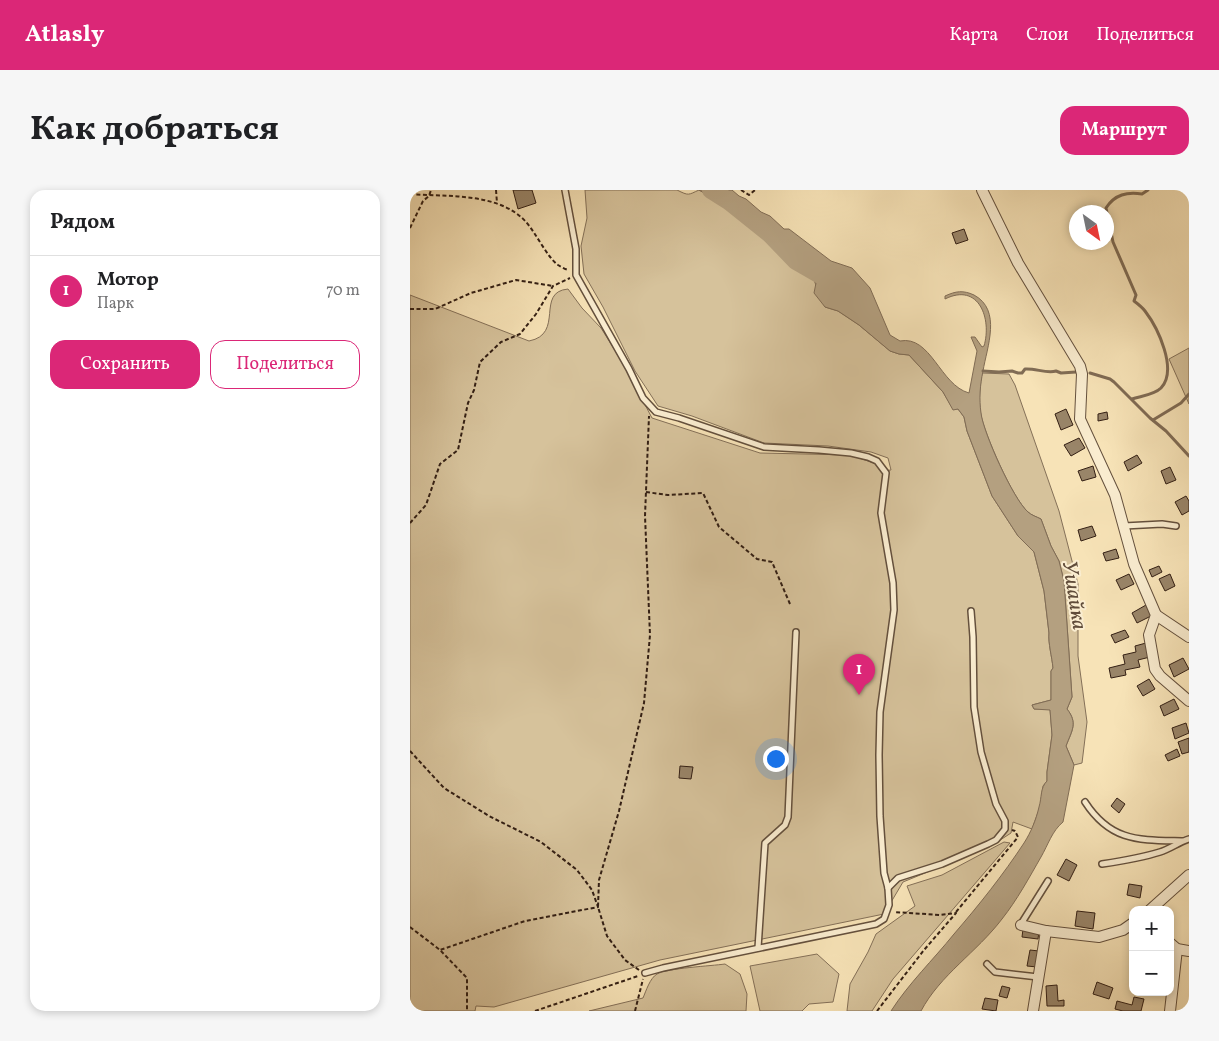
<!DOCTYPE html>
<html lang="ru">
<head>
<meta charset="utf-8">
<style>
	:root { --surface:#fff; --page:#f6f6f6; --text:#202124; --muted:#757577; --line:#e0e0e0; --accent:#db2777 }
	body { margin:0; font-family:Vollkorn,serif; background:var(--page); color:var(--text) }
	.controls { position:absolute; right:15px; bottom:15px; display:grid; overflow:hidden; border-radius:10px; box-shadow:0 2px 8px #0003 }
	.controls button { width:45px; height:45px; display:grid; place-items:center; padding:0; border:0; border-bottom:1px solid var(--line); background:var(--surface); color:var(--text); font:25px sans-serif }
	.compass { position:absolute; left:659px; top:15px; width:45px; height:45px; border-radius:50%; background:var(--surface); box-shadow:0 2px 8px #0003; rotate:147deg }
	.you { position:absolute; left:365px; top:568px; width:18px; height:18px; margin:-12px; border:4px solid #fff; border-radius:50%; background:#1a73e8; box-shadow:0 0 0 8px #1a73e833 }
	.badge { display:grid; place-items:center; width:32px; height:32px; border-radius:50%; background:var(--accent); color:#fff; font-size:16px; font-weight:700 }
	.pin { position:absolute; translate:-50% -41px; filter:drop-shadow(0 1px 2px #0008) }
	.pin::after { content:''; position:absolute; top:26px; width:18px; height:15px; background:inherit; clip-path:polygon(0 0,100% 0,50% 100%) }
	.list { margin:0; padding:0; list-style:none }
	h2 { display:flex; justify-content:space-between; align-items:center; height:65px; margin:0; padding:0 20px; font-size:21px }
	h2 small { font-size:16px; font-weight:400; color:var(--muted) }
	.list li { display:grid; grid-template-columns:32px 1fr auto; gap:15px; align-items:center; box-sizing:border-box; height:70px; padding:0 20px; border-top:1px solid var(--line) }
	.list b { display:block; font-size:19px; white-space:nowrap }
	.list p { margin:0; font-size:16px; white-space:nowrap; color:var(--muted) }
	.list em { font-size:16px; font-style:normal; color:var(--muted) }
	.actions { display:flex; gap:10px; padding:15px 20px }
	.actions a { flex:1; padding:11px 0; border:1px solid var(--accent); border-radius:15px; text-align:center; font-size:18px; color:var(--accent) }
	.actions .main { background:var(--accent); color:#fff }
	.map { position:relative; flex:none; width:779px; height:821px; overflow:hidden; border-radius:15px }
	header { display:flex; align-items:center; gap:30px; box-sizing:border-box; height:70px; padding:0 25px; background:var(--accent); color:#fff }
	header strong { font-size:24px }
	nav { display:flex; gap:28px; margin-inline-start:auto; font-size:18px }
	.intro { display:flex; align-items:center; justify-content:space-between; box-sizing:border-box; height:120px; padding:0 30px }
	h1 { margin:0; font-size:35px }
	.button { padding:12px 22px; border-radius:15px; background:var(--accent); color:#fff; font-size:18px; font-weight:700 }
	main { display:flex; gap:30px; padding:0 30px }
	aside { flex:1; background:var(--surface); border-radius:15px; box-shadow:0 2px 8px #0003 }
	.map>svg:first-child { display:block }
	.green { fill:#d6c29b; stroke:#847058 }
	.water { fill:#b4a080; stroke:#806c55 }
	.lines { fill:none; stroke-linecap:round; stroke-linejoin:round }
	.stream { stroke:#806c55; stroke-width:3 }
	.river { stroke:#b4a080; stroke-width:18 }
	.building { fill:#998569; stroke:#331f14 }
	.lane-casing { stroke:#64503d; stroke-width:8 }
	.street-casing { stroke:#64503d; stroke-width:12 }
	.path { stroke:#331f14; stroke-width:2; stroke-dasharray:4 2.5; stroke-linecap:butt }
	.lane { stroke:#faedd0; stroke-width:5 }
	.street { stroke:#faedd0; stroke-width:10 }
	.labels { text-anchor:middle; stroke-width:4; stroke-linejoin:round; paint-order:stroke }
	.water-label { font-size:21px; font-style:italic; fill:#604c3a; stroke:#faedd0 }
</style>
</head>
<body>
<header>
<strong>Atlasly</strong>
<nav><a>Карта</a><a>Слои</a><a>Поделиться</a></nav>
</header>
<div class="intro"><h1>Как добраться</h1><a class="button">Маршрут</a></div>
<main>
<aside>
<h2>Рядом<small></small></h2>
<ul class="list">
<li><span class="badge">1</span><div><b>Мотор</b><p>Парк</p></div><em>70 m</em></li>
</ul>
<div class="actions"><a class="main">Сохранить</a><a>Поделиться</a></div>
</aside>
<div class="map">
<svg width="779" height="821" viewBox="0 0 779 821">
	<rect width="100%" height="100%" fill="#f7e3b7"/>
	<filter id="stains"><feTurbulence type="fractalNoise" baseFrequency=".004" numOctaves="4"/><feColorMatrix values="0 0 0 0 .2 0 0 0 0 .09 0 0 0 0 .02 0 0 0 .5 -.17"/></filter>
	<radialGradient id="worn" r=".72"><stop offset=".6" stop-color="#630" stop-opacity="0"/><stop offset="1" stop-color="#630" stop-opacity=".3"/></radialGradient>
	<!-- green -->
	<g class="green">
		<path d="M175,0H267C279,6 278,5 289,0L315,14L344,34H351L353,39L358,41L378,59L396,71L415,117L428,121L449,135L480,161L489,164L499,165L533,202L543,219H548L554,227L557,241L582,306L608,346L624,362L634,401L639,443C638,453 642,467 643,478L641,481V510L622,515L624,519H640L642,545L637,582V591L633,596L630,617L622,639L603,632L601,643L581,656L493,692L474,724L250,770L84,817L66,816L65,821H0V105L119,151C155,144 125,102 158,99L172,118L191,138L213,173L242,228L350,263L440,265L467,274L472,281L481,280L478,268L461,262L418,256L354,253L282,226L248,216L225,181L193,117L174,84L171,56L177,28Z"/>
		<path d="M779,158V214L759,169Z"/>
		<path d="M572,183L599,184L605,195L649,321L668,394V466L677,532L672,573L664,575L656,556C662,541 668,533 657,519L662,507L654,391L649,371L641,356L631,329C627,327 621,325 618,322C603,309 575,245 571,225C568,211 570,197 572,183Z"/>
		<path d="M594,652L600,653L483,789L462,821H437L440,794L458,762L466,744L505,716L497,696L532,685Z"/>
		<path d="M407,764L429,784L423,812L399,814L392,821H350L340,776Z"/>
		<path d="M315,774L330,784L337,804L336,821H179L233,808C236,801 240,788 247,784C258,778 301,776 315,774Z"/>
	</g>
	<!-- water -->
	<path class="water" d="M289,0H322L329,6L336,9L351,22L360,26L374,39H379L421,71L442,78L460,98L480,145L490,151C521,145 530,195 559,203L567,161L561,147H565L572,157L574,156C582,129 569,92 535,109V106C546,101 553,100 564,105C592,120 577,157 573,181C570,195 569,209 571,223C573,242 603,309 618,322C621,325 627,327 631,329L641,356L649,371L654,391L662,507L657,519C668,533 662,540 656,556L664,575L653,632C642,641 638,655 631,667C619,688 607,710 592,729C567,762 530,785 511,821H481C499,793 523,770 544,744C569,715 593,685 614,653C621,642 626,630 629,617C632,607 630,598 637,591V582L642,545L640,520L624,519L622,515L641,510V481L643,478C642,467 638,453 639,443L634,401L624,362L608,346L582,306L557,241L554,227L548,219L543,220L533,202L499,165L489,164L480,161L449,135L428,121L415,117L404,103L406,93L396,71L378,59L358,41L353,39L351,34C336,33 326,22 314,14C306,9 297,5 289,0Z"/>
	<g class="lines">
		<!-- stream -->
		<g class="stream">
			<path d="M573,181L589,182L602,181L608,183H612L615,179C625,178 637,184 646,181L651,183L666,182"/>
			<path d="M680,183L700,189L704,192L740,228L756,241L779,266"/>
			<path d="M722,209C731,206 744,205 751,198C768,180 748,138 735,121C732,117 728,114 724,111L726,105L703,52L696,18C705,4 717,2 732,4L738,0"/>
			<path d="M743,230L771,213L779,204"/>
		</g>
		<!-- river -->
		<path class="river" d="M301,0L320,12L360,44L386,71L419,90"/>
	</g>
	<!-- building -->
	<g class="building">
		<path d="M103,0H122L126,13L108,19Z"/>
		<path d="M554,39L558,50L546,54L542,43Z"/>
		<path d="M656,219L663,235L651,240L645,224Z"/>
		<path d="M697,222L698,229L688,231V224Z"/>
		<path d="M669,248L675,258L661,266L654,255Z"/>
		<path d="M727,265L732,273L718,281L714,272Z"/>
		<path d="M683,276L686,287L672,291L668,281Z"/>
		<path d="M760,277L766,290L756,294L751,281Z"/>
		<path d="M776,306L779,311V321L772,325L765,312Z"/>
		<path d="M682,336L686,346L671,351L668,340Z"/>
		<path d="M706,359L709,368L696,371L693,363Z"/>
		<path d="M749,376L752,382L742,387L739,380Z"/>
		<path d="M719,384L724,394L711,400L706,390Z"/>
		<path d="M760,384L765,396L755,401L749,389Z"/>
		<path d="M736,415L741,426L727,433L722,423Z"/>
		<path d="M715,440L719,447L705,453L701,445Z"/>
		<path d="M736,453L740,467L728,470L730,477L715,480L716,485L701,488L699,478L715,474L713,465L726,462L725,456Z"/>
		<path d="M773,468L779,479L764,487L759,475Z"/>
		<path d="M739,489L745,499L733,506L727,496Z"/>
		<path d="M764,509L769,519L754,526L750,516Z"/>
		<path d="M776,533L779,543L765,549L762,538Z"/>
		<path d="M779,548V562L772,564L768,552Z"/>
		<path d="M767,559L770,566L758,571L755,565Z"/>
		<path d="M270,576L283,577L281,589L269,588Z"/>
		<path d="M707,608L715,614L709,623L701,616Z"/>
		<path d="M656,669L667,675L659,691L647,685Z"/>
		<path d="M719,694L732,696L730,708L717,705Z"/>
		<path d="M667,721L685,723L683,739L665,736Z"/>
		<path d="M613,739L629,741L628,749L612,747Z"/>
		<path d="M620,760L629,761L627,777L617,776Z"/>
		<path d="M687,792L703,798L699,809L683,804Z"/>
		<path d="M647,795L648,811L654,810V816H637L636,796Z"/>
		<path d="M592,796L600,798L597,808L589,806Z"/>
		<path d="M724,807L734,809L731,821H713L705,819L707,811L722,815Z"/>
		<path d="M575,808L588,810L586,821L572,819Z"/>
	</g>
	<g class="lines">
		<!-- lane casing -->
		<g class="lane-casing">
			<g id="lane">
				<path d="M155,0L166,59V85L219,179L233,208L246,222L269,228L354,257L409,260L441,263L458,267L467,271L476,283L471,323L483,393L484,420L470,522L469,565L470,626L474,683L478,698L479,715L474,729L466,734L253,778L235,783"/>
				<path d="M714,336L752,334L766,336"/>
				<path d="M675,612C701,652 729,650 772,651"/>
				<path d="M692,674C712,671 731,668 750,662C760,659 769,652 779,649"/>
				<path d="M478,698L488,688L532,674L578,654L586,650L595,639V631L586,614L571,562L564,517L563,447L561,421"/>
				<path d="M611,734L638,691"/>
				<path d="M348,758L355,653L375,635L378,627L386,442"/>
				<path d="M577,774L585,782L628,787"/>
			</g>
		</g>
		<!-- street casing -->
		<g class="street-casing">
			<g id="street">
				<path d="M572,0L608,73L670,176L672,184L670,229L705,305L724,374L746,425L739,445L745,479L750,486L779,511"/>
				<path d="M746,425L779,447"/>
				<path d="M740,720L779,685"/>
				<path d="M611,735L636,741L689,747L713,740L723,733"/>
				<path d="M760,753L767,759L779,761"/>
				<path d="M623,821L636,741"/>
				<path d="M760,821L767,759"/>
			</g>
		</g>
		<!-- path -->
		<g class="path">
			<path d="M86,0L87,13"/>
			<path d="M331,0L339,5L345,0"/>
			<path d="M0,4C37,7 89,2 116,32C126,43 137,67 148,75C151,77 155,79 158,80"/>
			<path d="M0,38L13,11L19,6L21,0"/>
			<path d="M0,119H25L61,103L106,90L143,96"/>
			<path d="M236,302L258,305L293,303L309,337L347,369L362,372L380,414"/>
			<path d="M0,333L16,315L30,274L48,260L58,213L64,200L70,172L91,152L110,144L126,124L143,96L160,88"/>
			<path d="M0,561L34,598L79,626L131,652L167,680L182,700L188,717L115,731L30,760"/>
			<path d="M546,722L608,647L605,641L602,640"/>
			<path d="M0,737L30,760L57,788V821"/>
			<path d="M229,780L215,770L197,746L188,717L189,690L209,621L234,513L240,445L235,326L239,226"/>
			<path d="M125,821L228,786"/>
			<path d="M225,821L233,789"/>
			<path d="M467,821L514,760L546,723L530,725L484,722"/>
		</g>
		<!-- lane -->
		<use href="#lane" class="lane"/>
		<!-- street -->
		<use href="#street" class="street"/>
	</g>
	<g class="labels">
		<!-- water labels -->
		<g class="water-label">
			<text transform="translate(665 405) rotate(81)" y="7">Ушайка</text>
		</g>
	</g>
	<rect width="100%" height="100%" filter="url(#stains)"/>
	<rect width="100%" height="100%" fill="url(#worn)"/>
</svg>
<div class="controls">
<button>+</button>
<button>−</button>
</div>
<svg class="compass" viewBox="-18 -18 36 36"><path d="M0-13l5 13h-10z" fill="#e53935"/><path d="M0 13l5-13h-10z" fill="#757577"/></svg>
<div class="you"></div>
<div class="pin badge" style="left:449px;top:505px">1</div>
</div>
</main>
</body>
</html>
